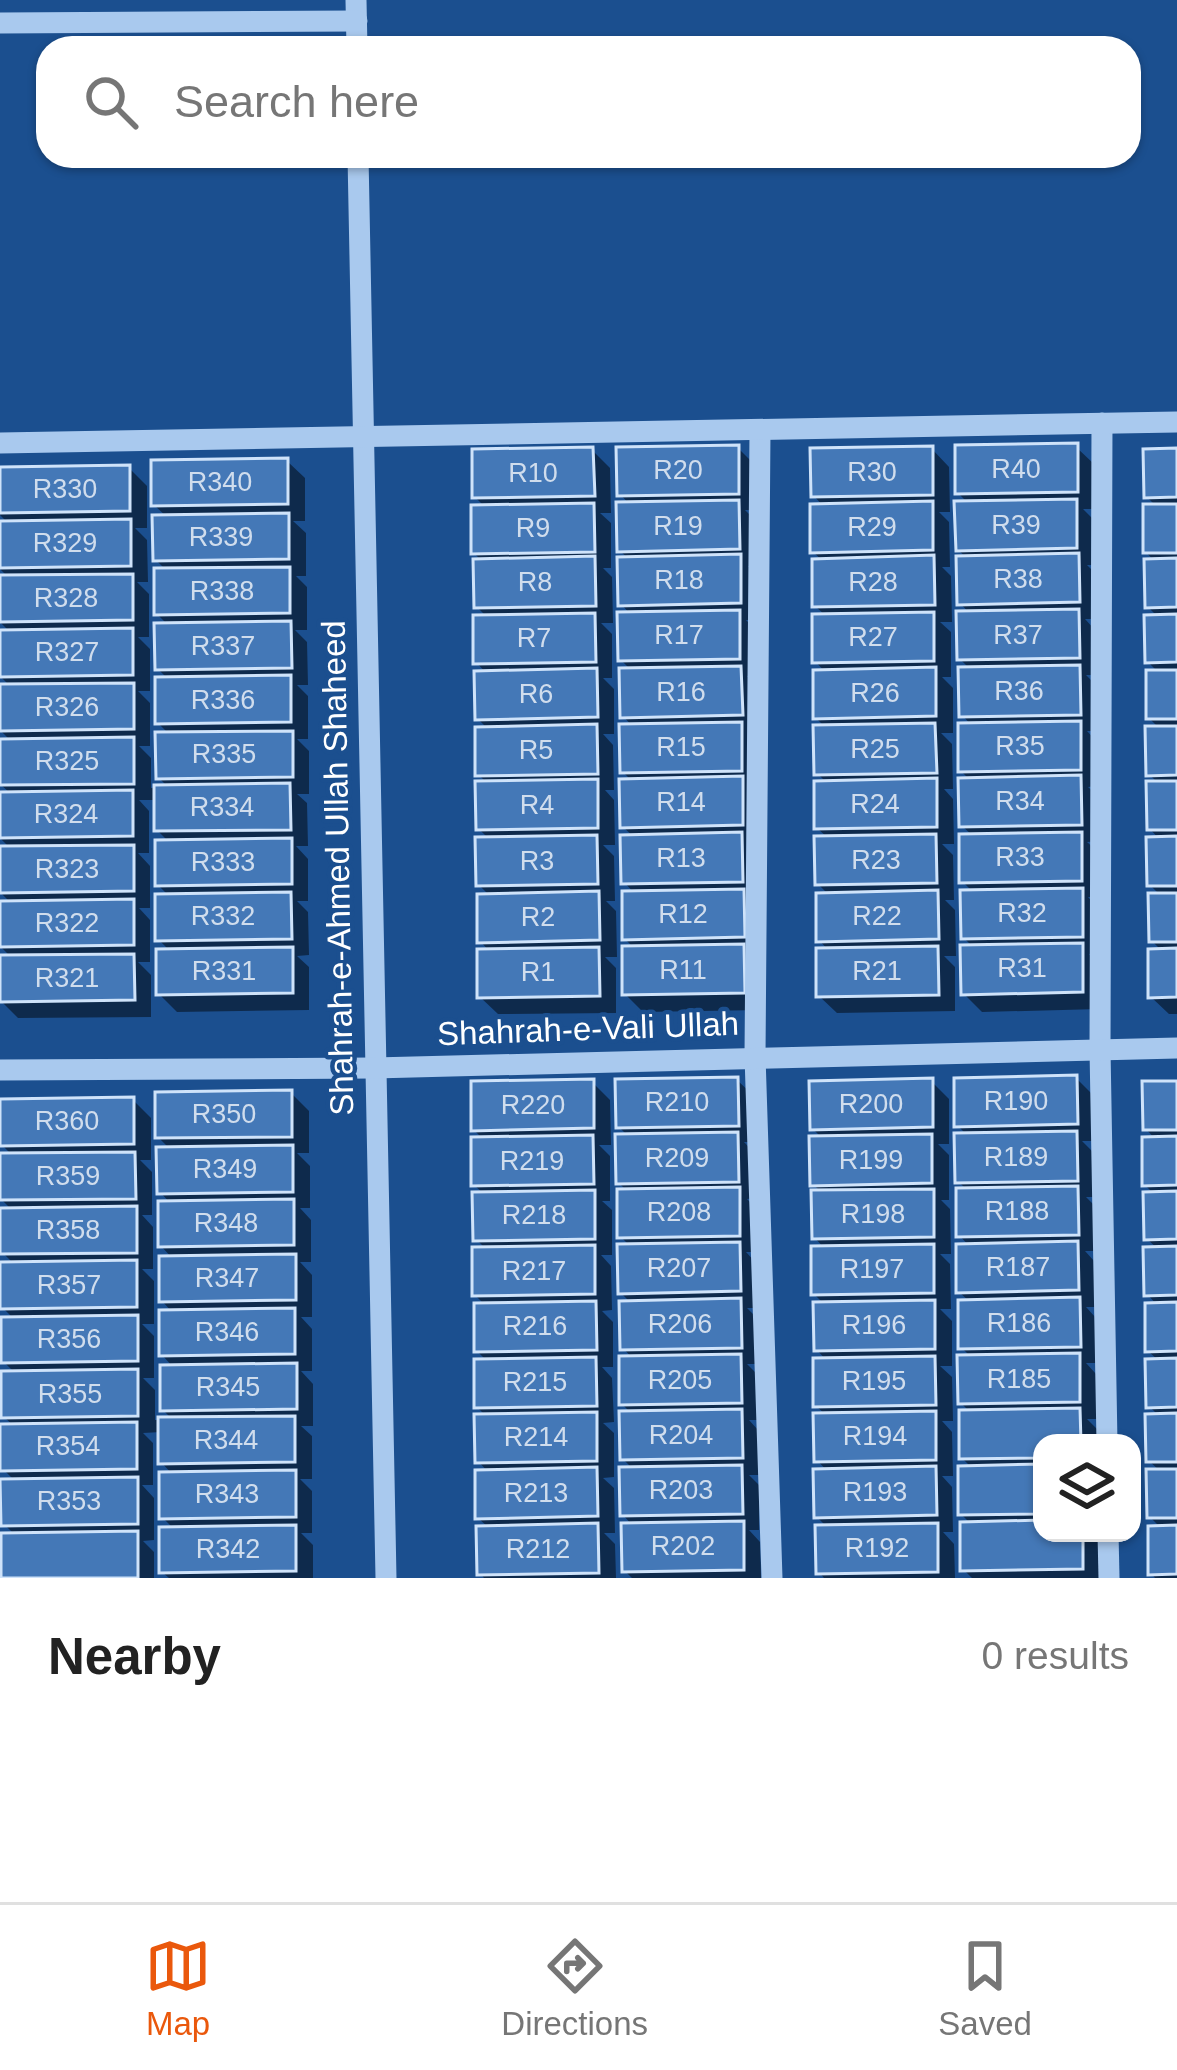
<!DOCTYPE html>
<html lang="en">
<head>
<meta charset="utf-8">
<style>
	:root { --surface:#fff; --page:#f2f2f2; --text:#222; --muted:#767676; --line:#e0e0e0; --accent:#ea580c }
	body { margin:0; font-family:Helvetica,sans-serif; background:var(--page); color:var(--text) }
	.controls { position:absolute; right:36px; bottom:36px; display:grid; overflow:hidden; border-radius:24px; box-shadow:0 3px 9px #0004 }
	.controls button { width:108px; height:108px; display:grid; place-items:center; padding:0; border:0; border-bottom:3px solid var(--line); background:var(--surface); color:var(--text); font:60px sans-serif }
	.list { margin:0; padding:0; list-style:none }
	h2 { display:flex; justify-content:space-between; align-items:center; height:156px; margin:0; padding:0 48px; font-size:51px }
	h2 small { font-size:39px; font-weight:400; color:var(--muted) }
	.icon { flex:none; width:66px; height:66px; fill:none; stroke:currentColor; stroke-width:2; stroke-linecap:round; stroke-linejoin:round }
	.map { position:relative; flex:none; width:1177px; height:1578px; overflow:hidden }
	.search { position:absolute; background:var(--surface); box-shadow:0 3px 9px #0004; left:36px; right:36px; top:36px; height:132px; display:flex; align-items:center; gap:30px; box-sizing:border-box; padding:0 42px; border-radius:36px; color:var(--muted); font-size:45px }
	.sheet { height:324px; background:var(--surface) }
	nav { display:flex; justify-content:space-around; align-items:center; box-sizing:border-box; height:168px; border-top:3px solid var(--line); background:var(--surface); font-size:33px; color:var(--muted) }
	nav a { display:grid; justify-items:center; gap:6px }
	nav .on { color:var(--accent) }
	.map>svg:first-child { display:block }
	.shadow { fill:#0007 }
	.building { fill:#4478b7; stroke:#cfe3fa; stroke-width:3 }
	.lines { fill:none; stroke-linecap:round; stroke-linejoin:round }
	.minor { stroke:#a9c9ee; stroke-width:21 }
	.labels { text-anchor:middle; stroke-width:9; stroke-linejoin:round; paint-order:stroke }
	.number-label { font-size:27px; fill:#d0dded }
	.street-label { font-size:33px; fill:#fff; stroke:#1b4f8f }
</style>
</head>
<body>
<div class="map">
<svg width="1177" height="1578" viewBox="0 0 1177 1578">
	<rect width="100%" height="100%" fill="#1b4f8f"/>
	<!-- shadow -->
	<g class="shadow">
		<path d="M1076,447L1094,464L1095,509H1083L1094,520V565H1087L1096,574V619H1085L1095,630L1096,675H1086L1097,686L1098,731H1087L1097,742L1098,786L1088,787L1098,796L1099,841L1087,842L1098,852V897H1088L1099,909L1100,953L1089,954L1099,964L1100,1009L982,1012L964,994L974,948L964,938L974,893L962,881L973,836L962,826L971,781L961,771L972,726L962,715L971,670L960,659L970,614L960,603L967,558L958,550L969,504L958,493Z"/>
		<path d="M738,448L755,465L756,510H745L755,520L756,566H748L757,575L758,620H746L757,631V675L747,676L758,687L761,1010L643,1012L625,994L635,949L625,939L635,894L624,882L634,837L623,827L633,782L623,772L633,727L623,716L632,671L621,660L631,615L621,604L629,559L620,551L630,505L620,494Z"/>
		<path d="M932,449L949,467L950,512H939L949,522L950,567H942L951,576L952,622H940L951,632V677H942L953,688V733H941L952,744L953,789H944L953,799L954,844H942L953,855L954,900H945L955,910L956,956H944L955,967V1011L837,1013L819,996L829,951L819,940L829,895L818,884L829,839L817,828L827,783L817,773L826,728L816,718L826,673L815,661L826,616L815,606L823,561L813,552L824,507L814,496Z"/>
		<path d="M592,450L610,468L611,513H600L611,523V568H603L612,577L613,623H601L612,634V678H603L614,689V734H603L613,745L614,790H605L614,800L615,845H603L614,856L615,901H606L616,911L617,957H605L616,968V1013L498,1014L480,997L490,952L480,941L490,896L479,885L490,840L479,829L488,784L478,774L488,729L478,719L487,674L476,662L487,617L477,607L483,562L474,553L486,508L475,497Z"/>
		<path d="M1177,451V1014H1169L1151,997L1163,952L1152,941L1161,896L1150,885L1160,840L1150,829L1159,784L1149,774L1160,729L1149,718L1159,673L1148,662L1158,617L1148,607L1155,562L1146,552L1157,507L1146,496Z"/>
		<path d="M287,461L305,478V521H293L306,533V576H296L307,587V630H295L307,642L308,685H297L308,696V739H297L309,751V794H297L307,803L308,846H296L308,859V901H297L308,912L309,955L297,956L309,967V1010L177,1012L159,994L170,951L158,939L169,896L158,885L169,842L157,830V800H139L149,811V853H138L150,866V908H139L150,920V962H138L151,975V1017L18,1018L0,1000L12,958L0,946V904L11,903L0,892V849H11L0,838V795L11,794L0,784L12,742L0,730V687H11L0,676V633H11L0,622V578H9L0,569V524H9L0,515V470L129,468L147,486V528H135L147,540L148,582H137L149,594V637H138L150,649V691H138L150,703V746H139L151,758V788L168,787L159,778L170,735L158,723L169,680L158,669L169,626L157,614L167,571L156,560L167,517L154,505Z"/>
		<path d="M1076,1078L1094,1096V1141H1082L1093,1152L1094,1197H1086L1095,1206V1251H1085L1095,1262L1096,1307H1086L1096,1318L1097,1363H1086L1096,1374L1097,1419H1087L1097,1429V1443H1042V1533H1091L1099,1541V1578H972L963,1569L972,1525L961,1514L973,1469L962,1458L971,1413L961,1403L972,1358L961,1347L970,1302L959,1292L970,1247L959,1235L967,1190L958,1181L968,1136L958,1126Z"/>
		<path d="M737,1080L755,1097V1142H744L754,1153L755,1198L747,1199L756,1208L757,1252H746L756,1263L757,1308H747L758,1319L759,1364H747L758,1375V1420H749L758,1430L759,1475H749L759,1485V1530H749L760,1542L761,1578H632L625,1571L633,1526L623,1515L634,1470L623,1459L632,1414L622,1404L633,1359L623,1348L631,1303L621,1293L631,1247L620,1236L628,1192L619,1183L629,1137L619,1127Z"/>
		<path d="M931,1081L949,1099V1144H938L949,1155V1200H941L950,1209L951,1254H940L950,1264L951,1309H940L952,1321V1366H940L952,1377L953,1421H942L952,1432L953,1476H942L952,1487L953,1532H943L954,1544L955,1578H824L819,1572L827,1527L817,1517L828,1472L817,1460L826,1415L816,1406L827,1361L817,1350L825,1305L814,1294L825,1249L815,1238L822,1193L813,1184L823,1139L813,1129Z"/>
		<path d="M592,1082L610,1100L611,1145H599L610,1156V1201H602L612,1210V1255H601L611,1266L612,1310L602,1311L613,1322V1367H602L612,1378L614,1422L603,1423L614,1433V1477L603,1478L614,1488L615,1533H604L615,1544L616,1578H484L480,1573L489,1528L478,1518L489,1473L478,1461L487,1417L477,1407L488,1362L477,1351L486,1306L475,1295L487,1250L476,1239L484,1194L474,1185L484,1140L474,1130Z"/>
		<path d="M1177,1084V1578H1155L1151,1573L1161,1528L1150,1517L1161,1472L1149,1461L1159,1416L1149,1406L1159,1361L1148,1351L1158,1306L1147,1294L1158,1249L1147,1239L1154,1194L1145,1185L1156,1140L1146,1129Z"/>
		<path d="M291,1093L309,1111V1153H297L310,1166V1208H300L311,1220V1262H300L312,1275V1317H301L312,1329V1371H301L313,1384V1426H301L312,1436V1479H300L312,1491V1533H301L313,1545V1578H169L162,1572L174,1529L162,1517L173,1475L161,1462V1432L143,1433L153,1443V1485H142L154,1498V1540L143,1541L154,1552V1578H4L16,1536L4,1524L15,1481L3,1469L15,1427L4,1417L16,1374L4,1362L15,1320L3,1308L15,1265L3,1253L13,1211L1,1199L13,1156L1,1144L133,1100L151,1118V1160H140L152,1172V1215H142L153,1227V1269H142L154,1281V1324H142L154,1336V1378H143L155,1390V1420H173L163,1410L174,1368L162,1355L173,1313L162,1301L173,1259L161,1246L171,1204L160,1192L171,1150L158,1137Z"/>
	</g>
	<!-- building -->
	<g class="building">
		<path d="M1078,443V492L955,494V445Z"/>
		<path d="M739,445V494L617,496L616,447Z"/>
		<path d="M933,446V495L811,497L810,448Z"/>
		<path d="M593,447L595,496L472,498V449Z"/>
		<path d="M1177,448V497L1144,498L1143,449Z"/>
		<path d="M288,458V504L151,506V460Z"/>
		<path d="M130,465V511L0,513V467Z"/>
		<path d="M1077,499V548L956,551L954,501Z"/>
		<path d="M739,500L740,549L617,552L616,502Z"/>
		<path d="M933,501V550L810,553V504Z"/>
		<path d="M594,503L595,552L471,554V505Z"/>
		<rect x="1143" y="504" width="34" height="49"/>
		<path d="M289,513V559L153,561L152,515Z"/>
		<path d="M131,519V566L0,568V521Z"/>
		<path d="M1079,553L1080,602L957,605L956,556Z"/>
		<path d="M741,554V603L618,606L617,557Z"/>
		<path d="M934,555L935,605L812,607V559Z"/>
		<path d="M595,556L596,606L474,608L473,559Z"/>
		<path d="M1177,558V607L1145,608L1144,559Z"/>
		<path d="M290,567V613L154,615V568Z"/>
		<path d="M133,574V620L0,622V575Z"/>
		<path d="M1079,609L1080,658L957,660L956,611Z"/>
		<path d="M740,610V659L618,661L617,612Z"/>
		<path d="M934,612V661L812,663V614Z"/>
		<path d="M595,613L596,662L473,664V615Z"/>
		<path d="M1177,614V662L1145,663L1144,615Z"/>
		<path d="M291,621L292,668L155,670L154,623Z"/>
		<path d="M133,628V675L0,677V630Z"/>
		<path d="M1080,665L1081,715L959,717L958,667Z"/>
		<path d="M741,666L743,715L620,718L619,668Z"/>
		<path d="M936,667V716L813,719V670Z"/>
		<path d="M597,668L598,717L475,720L474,671Z"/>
		<rect x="1146" y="670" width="31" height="49"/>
		<path d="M291,675V722L155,724V677Z"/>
		<path d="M134,683V729L0,731V684Z"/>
		<path d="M1081,721V770L958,772V723Z"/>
		<path d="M742,722V771L620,773L619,724Z"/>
		<path d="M935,723L937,773L814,775L813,725Z"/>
		<path d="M597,724L598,774L475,776V727Z"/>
		<path d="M1145,726H1177V775L1146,776Z"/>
		<path d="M293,731V777L156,779L155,732Z"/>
		<path d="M134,737V784L0,785V739Z"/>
		<path d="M1081,775L1082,825L959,827L958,778Z"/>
		<path d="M743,776V825L620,828L619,779Z"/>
		<path d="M937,778V827L814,829V781Z"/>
		<path d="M598,779V828L476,830L475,781Z"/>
		<path d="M1146,781H1177V830H1147Z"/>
		<path d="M290,783L291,830L154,831V785Z"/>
		<path d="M133,790V836L0,838V792Z"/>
		<path d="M742,832L743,882L621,884L620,835Z"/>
		<path d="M1082,832V881L959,883V834Z"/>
		<path d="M936,834L937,883L815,885L814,836Z"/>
		<path d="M597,835L598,884L476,886L475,837Z"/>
		<path d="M1177,836V886H1147L1146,837Z"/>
		<path d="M292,838V884L155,886V840Z"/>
		<path d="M134,845V891L0,893V846Z"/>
		<path d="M1083,888V937L961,939L960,890Z"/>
		<path d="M744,889L745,937L622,940V891Z"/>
		<path d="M938,890L939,939L816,942V893Z"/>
		<path d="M599,891L600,940L477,943V894Z"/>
		<path d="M291,892L292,939L155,941V894Z"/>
		<path d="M1148,893H1177V942H1149Z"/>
		<path d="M134,899V945L0,947V901Z"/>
		<path d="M1083,943V992L961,995L960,945Z"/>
		<path d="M744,944L745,993L622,995V946Z"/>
		<path d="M938,946L939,995L816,997V948Z"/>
		<path d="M293,947V993L156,995V949Z"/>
		<path d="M599,947L600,996L477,998V949Z"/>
		<path d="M1177,948V997L1148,998V949Z"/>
		<path d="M134,954L135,1000L0,1002V955Z"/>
		<path d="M1077,1075L1078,1124L954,1127V1078Z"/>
		<path d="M738,1077L739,1126L616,1128L615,1079Z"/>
		<path d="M933,1078V1127L810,1130L809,1081Z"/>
		<path d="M594,1079V1128L471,1131V1081Z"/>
		<path d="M1142,1081H1177V1130H1143Z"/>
		<path d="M292,1090V1137L155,1138V1092Z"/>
		<path d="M134,1097V1144L0,1146V1099Z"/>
		<path d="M1077,1131L1078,1181L955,1183L954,1133Z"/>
		<path d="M738,1132L739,1182L616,1184L615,1134Z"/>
		<path d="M932,1134V1183L810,1186L809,1136Z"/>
		<path d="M593,1135L594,1184L471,1186V1137Z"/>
		<path d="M1177,1136V1185L1142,1186V1137Z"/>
		<path d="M293,1145V1192L157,1194L156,1147Z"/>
		<path d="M135,1152L136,1199L0,1200V1153Z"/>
		<path d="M1078,1186L1079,1235L956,1237V1188Z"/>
		<path d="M740,1187V1236L617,1238V1189Z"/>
		<path d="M934,1189V1237L812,1239L811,1190Z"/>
		<path d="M595,1190V1239L473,1241L472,1192Z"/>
		<path d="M1177,1191V1239L1144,1240L1143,1192Z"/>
		<path d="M294,1199V1245L158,1247V1201Z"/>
		<path d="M137,1206V1253L0,1254V1208Z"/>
		<path d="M1078,1241L1079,1290L956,1293V1244Z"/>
		<path d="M740,1242L741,1291L618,1294L617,1244Z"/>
		<path d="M934,1244V1293L811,1295V1246Z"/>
		<path d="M595,1245V1294L472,1296V1247Z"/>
		<path d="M1177,1246V1295L1144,1296L1143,1247Z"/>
		<path d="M296,1254V1300L159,1302V1256Z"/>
		<path d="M137,1260V1307L0,1309V1262Z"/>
		<path d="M1080,1297L1081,1347L958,1349V1300Z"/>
		<path d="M741,1298L742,1348L620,1350L619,1301Z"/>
		<path d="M935,1300V1349L814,1351L813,1302Z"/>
		<path d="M596,1301L597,1350L474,1352V1303Z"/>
		<path d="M1177,1302V1351L1145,1352V1303Z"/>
		<path d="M295,1308V1354L159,1356V1310Z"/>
		<path d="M138,1315V1361L1,1363V1317Z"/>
		<path d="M1080,1353V1402L958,1404L957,1355Z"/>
		<path d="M741,1354L742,1403L619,1405V1356Z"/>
		<path d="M935,1356L936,1405L813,1407V1358Z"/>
		<path d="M596,1357L597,1406L474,1408V1359Z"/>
		<path d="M1177,1358V1407L1146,1408L1145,1359Z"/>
		<path d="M297,1363V1409L160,1411V1365Z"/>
		<path d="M138,1369V1416L1,1418V1371Z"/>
		<path d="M1080,1408L1081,1443H1042V1458L959,1459V1410Z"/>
		<path d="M742,1409L743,1458L620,1460L619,1411Z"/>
		<path d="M936,1411V1460L814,1462L813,1413Z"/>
		<path d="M597,1412V1461L475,1463L474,1414Z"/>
		<path d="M1177,1413V1462H1146L1145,1414Z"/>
		<path d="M295,1416V1462L158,1464V1417Z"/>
		<path d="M137,1422V1469L0,1471V1424Z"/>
		<path d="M1042,1464V1514L958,1515V1466Z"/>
		<path d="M742,1465L743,1514L620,1516L619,1467Z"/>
		<path d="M936,1466L937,1515L814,1518L813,1469Z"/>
		<path d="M597,1467L598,1516L475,1519V1470Z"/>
		<path d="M1146,1469H1177V1518H1147Z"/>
		<path d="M296,1470V1517L159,1519V1472Z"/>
		<path d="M138,1477V1524L1,1526L0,1479Z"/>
		<path d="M1042,1520V1533H1083V1569L960,1571V1522Z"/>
		<path d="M744,1521V1570L622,1572L621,1523Z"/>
		<path d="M598,1523L599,1573L477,1575L476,1526Z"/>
		<path d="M938,1523V1572L816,1574L815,1525Z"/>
		<path d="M296,1525V1571L159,1573V1527Z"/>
		<path d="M1177,1525V1574L1148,1575V1526Z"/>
		<path d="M138,1531V1578H1V1533Z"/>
	</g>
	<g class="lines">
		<!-- minor -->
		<g class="minor">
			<path d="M356,0L357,48"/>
			<path d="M0,23L357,21"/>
			<path d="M358,156L386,1578"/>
			<path d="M1102,423L1100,1049L1107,1443"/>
			<path d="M760,430L755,1056L772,1578"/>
			<path d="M0,443L1177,422"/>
			<path d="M0,1070L374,1068L1177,1048"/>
			<path d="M1108,1533L1109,1578"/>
		</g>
	</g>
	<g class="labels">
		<!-- number labels -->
		<g class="number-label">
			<text x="1016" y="478">R40</text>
			<text x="678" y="479">R20</text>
			<text x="872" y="481">R30</text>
			<text x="533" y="482">R10</text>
			<text x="220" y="491">R340</text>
			<text x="65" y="498">R330</text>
			<text x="1016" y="534">R39</text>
			<text x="678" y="535">R19</text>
			<text x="872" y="536">R29</text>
			<text x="533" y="537">R9</text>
			<text x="221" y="546">R339</text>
			<text x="65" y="552">R329</text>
			<text x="1018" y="588">R38</text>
			<text x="679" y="589">R18</text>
			<text x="535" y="591">R8</text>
			<text x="873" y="591">R28</text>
			<text x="222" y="600">R338</text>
			<text x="66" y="607">R328</text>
			<text x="679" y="644">R17</text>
			<text x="1018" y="644">R37</text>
			<text x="873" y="646">R27</text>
			<text x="534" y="647">R7</text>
			<text x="223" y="655">R337</text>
			<text x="67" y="661">R327</text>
			<text x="1019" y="700">R36</text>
			<text x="681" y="701">R16</text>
			<text x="875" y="702">R26</text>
			<text x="536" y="703">R6</text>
			<text x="223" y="709">R336</text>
			<text x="67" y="716">R326</text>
			<text x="1020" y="755">R35</text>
			<text x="681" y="756">R15</text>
			<text x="875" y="758">R25</text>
			<text x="536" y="759">R5</text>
			<text x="224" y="763">R335</text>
			<text x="67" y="770">R325</text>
			<text x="1020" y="810">R34</text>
			<text x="681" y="811">R14</text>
			<text x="875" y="813">R24</text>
			<text x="537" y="814">R4</text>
			<text x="222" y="816">R334</text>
			<text x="66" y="823">R324</text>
			<text x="1020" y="866">R33</text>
			<text x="681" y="867">R13</text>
			<text x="876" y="869">R23</text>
			<text x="537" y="870">R3</text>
			<text x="223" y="871">R333</text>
			<text x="67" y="878">R323</text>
			<text x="1022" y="922">R32</text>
			<text x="683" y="923">R12</text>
			<text x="223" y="925">R332</text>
			<text x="877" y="925">R22</text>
			<text x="538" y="926">R2</text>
			<text x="67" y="932">R322</text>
			<text x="1022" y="977">R31</text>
			<text x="683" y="979">R11</text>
			<text x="224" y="980">R331</text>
			<text x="877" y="980">R21</text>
			<text x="538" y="981">R1</text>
			<text x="67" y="987">R321</text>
			<text x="1016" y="1110">R190</text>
			<text x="677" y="1111">R210</text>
			<text x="871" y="1113">R200</text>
			<text x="533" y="1114">R220</text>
			<text x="224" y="1123">R350</text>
			<text x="67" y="1130">R360</text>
			<text x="1016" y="1166">R189</text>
			<text x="677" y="1167">R209</text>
			<text x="871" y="1169">R199</text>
			<text x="532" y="1170">R219</text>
			<text x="225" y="1178">R349</text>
			<text x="68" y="1185">R359</text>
			<text x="1017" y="1220">R188</text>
			<text x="679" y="1221">R208</text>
			<text x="873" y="1223">R198</text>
			<text x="534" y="1224">R218</text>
			<text x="226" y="1232">R348</text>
			<text x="68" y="1239">R358</text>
			<text x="1018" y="1276">R187</text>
			<text x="679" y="1277">R207</text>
			<text x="872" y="1278">R197</text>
			<text x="534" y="1280">R217</text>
			<text x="227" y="1287">R347</text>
			<text x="69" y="1294">R357</text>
			<text x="1019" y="1332">R186</text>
			<text x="680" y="1333">R206</text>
			<text x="874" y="1334">R196</text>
			<text x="535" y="1335">R216</text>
			<text x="227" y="1341">R346</text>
			<text x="69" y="1348">R356</text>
			<text x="1019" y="1388">R185</text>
			<text x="680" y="1389">R205</text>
			<text x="874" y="1390">R195</text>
			<text x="535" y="1391">R215</text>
			<text x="228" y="1396">R345</text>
			<text x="70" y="1403">R355</text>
			<text x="681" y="1444">R204</text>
			<text x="875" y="1445">R194</text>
			<text x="536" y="1446">R214</text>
			<text x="226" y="1449">R344</text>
			<text x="68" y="1455">R354</text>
			<text x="681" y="1499">R203</text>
			<text x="875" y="1501">R193</text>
			<text x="536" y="1502">R213</text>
			<text x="227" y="1503">R343</text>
			<text x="69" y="1510">R353</text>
			<text x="683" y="1555">R202</text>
			<text x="877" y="1557">R192</text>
			<text x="228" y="1558">R342</text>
			<text x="538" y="1558">R212</text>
		</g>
		<!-- street labels -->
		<g class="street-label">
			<text transform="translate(337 868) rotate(-91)" y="12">Shahrah-e-Ahmed Ullah Shaheed</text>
			<text transform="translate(588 1028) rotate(-2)" y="12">Shahrah-e-Vali Ullah</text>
		</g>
	</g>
</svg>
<div class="controls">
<button><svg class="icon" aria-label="layers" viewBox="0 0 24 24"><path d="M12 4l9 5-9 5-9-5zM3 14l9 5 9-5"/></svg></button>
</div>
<div class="search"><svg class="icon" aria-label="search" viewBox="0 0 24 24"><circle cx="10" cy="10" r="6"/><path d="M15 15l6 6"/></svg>Search here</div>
</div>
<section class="sheet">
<h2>Nearby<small>0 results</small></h2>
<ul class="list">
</ul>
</section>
<nav>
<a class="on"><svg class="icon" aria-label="map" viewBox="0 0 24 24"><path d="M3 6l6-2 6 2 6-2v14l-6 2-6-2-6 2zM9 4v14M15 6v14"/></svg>Map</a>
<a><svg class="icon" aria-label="directions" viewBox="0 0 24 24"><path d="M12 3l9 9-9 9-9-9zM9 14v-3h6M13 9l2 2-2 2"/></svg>Directions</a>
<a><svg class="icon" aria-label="saved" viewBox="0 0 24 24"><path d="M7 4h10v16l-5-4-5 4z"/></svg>Saved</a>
</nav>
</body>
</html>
